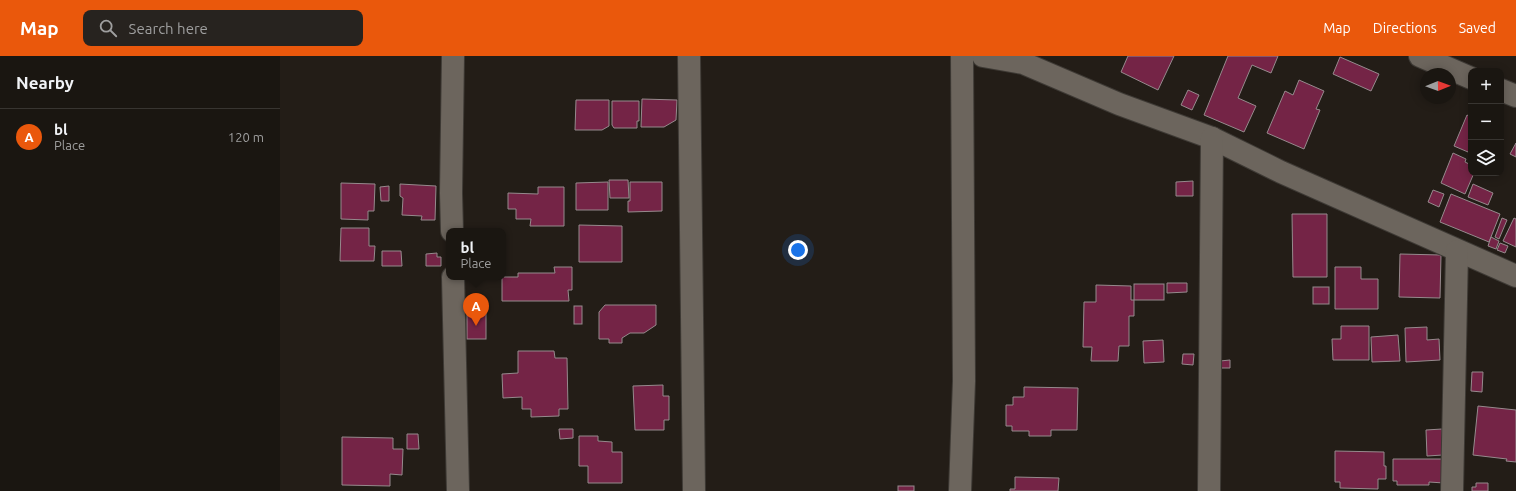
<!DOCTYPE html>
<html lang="en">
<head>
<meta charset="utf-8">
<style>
	:root { --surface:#1a1611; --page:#27231f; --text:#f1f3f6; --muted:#9f9f9f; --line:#383531; --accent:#ea580c }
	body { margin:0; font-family:Ubuntu,sans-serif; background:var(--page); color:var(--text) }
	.controls { position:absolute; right:12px; top:12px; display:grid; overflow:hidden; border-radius:8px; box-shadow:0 2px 10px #0003 }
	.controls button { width:36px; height:36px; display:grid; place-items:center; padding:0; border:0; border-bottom:1px solid var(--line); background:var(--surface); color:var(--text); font:20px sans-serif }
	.compass { position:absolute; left:1140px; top:12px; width:36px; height:36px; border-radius:50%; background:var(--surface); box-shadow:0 2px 10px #0003; rotate:89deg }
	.you { position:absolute; left:518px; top:194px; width:14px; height:14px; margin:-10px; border:3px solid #fff; border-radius:50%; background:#1a73e8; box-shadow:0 0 0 6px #1a73e833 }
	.badge { display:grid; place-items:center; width:26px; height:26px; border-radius:50%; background:var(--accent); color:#fff; font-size:13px; font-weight:700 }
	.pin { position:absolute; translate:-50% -33px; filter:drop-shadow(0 1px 2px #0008) }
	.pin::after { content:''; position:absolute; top:21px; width:14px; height:12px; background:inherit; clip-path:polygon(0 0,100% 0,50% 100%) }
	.popup { position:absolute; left:166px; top:172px; width:60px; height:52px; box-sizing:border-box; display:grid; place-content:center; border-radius:8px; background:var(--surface); filter:drop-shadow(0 1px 3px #0005); font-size:13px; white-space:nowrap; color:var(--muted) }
	.popup b { font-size:15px; color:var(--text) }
	.popup::after { content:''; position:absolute; left:50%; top:100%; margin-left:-8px; border:8px solid transparent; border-top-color:var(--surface) }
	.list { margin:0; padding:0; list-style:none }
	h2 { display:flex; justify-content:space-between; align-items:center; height:52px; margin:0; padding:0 16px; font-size:17px }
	h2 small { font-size:13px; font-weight:400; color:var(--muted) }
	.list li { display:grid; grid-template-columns:26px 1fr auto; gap:12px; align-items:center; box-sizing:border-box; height:56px; padding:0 16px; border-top:1px solid var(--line) }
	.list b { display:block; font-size:15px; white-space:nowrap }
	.list p { margin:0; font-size:13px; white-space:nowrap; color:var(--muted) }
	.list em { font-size:13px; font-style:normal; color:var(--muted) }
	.icon { flex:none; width:22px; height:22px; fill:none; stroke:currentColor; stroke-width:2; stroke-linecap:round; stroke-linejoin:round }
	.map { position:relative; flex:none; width:1236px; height:435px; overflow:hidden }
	header { display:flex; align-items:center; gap:24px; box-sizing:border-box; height:56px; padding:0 20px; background:var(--accent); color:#fff }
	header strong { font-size:19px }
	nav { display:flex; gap:22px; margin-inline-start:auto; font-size:14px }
	.search { width:280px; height:36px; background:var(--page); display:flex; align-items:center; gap:10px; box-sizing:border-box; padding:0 14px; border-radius:8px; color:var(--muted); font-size:15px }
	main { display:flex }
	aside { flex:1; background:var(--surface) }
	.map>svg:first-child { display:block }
	.building { fill:#742446; stroke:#968a8d }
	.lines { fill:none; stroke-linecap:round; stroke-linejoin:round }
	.minor-casing { stroke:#3e3a35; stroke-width:24 }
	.minor { stroke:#6c655d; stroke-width:22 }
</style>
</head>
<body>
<header>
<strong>Map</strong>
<div class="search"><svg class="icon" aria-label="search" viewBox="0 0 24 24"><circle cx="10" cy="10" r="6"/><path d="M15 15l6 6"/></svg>Search here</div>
<nav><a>Map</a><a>Directions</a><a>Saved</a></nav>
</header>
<main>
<aside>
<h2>Nearby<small></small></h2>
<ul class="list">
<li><span class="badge">A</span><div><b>bl</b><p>Place</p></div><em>120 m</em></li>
</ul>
</aside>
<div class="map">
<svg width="1236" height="435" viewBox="0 0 1236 435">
	<rect width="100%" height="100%" fill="#231d17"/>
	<!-- building -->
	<g class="building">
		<path d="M848,0H894L878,34L841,16Z"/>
		<path d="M948,0H998L991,17L972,9L958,42L976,50L964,76L924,59Z"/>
		<path d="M1060,1L1099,18L1091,35L1053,18Z"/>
		<path d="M1019,24L1044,35L1036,53L1040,54L1024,93L987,77L1005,35L1013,39Z"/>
		<path d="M908,34L919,39L912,54L901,49Z"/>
		<path d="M362,43L397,44L396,64L384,71H361Z"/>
		<path d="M296,44H329V70L322,74H295Z"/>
		<path d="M332,45H359V65H357V72H334L332,69Z"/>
		<path d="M1187,59L1191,61V89L1188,96L1174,90Z"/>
		<path d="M1236,87V101L1230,98Z"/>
		<path d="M1173,97L1186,103L1185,106L1191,109V117H1194L1185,138L1161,127Z"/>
		<path d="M329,124H348L349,142H330Z"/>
		<path d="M913,125V140H896V126Z"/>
		<path d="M328,126V154H296V127Z"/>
		<path d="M350,126H382V155L348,156V145H350Z"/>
		<path d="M61,127L95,128L94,155H88V164L61,163Z"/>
		<path d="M120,128L156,130L155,164H141L142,160L122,159L123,142L120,140Z"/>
		<path d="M1193,128L1213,137L1208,149L1188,141Z"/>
		<path d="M109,130V145H101L100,131Z"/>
		<path d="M258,131H284V170H250L251,163H236V153H228V137L258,138Z"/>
		<path d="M1153,134L1164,138L1159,151L1148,146Z"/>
		<path d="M1171,138L1220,158L1209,186L1160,166Z"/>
		<path d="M1012,158H1047V221H1013Z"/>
		<path d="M1222,162L1227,164L1219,183L1215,181Z"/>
		<path d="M1234,162L1236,163V191L1223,185Z"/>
		<path d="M299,169L342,170V206H299Z"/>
		<path d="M61,172H89V190H95L94,205H60Z"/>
		<path d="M1211,181L1219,185L1216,193L1208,190Z"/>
		<path d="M1220,187L1228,190L1225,197L1217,194Z"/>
		<path d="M102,195H121L122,210H102Z"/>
		<path d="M157,197V201H161V210H146V198Z"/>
		<path d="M1120,198L1161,199L1160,242L1119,241Z"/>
		<path d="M274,211H292V234H288L289,245H222V221H238V217H275Z"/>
		<path d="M1055,211H1081V223H1098V253H1055Z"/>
		<path d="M887,227H907V236L887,237Z"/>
		<rect x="854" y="228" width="30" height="16"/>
		<path d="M816,229L851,230V244H854V260H849V290H839L838,305H811L812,291H803L804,246H816Z"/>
		<rect x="1033" y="231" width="16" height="17"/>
		<path d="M325,249H376V269L364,277H350L342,282V287H329V283H319V256Z"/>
		<rect x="294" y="250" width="8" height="18"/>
		<rect x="187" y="257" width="19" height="26"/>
		<path d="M1061,270H1089V304H1053L1052,283H1061Z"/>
		<path d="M1147,271V284L1159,283L1160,304L1126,306L1125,272Z"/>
		<path d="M1118,279L1120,305L1092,306L1091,281Z"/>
		<path d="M883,284L884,306L864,307L863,285Z"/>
		<path d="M238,295H274L275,302H287L288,353H279V360L251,361V353H242V341L223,342L222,318L238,317Z"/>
		<path d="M903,298H914L913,309L902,308Z"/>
		<path d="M950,304V312H940V305Z"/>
		<path d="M1192,316H1203L1202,336L1191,335Z"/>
		<path d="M383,329V340H389V364H384V374H355L353,330Z"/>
		<path d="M744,331L798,332L797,374H771V380H749V375H732V370H726V349H733V341H744Z"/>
		<path d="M1198,350L1236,354V406L1226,405L1227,403L1193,399Z"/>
		<path d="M279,373H293V382L280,383Z"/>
		<path d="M1162,373L1163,399L1147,400L1146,374Z"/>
		<path d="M127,378H138L139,393H127Z"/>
		<path d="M299,380H318V385L332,386V396H342V427H308V410H299Z"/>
		<path d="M62,381L113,382V393H123L122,419L110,418V430L62,429Z"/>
		<path d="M1055,395L1104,396V410H1106V423H1098V433L1060,432V426H1055Z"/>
		<path d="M1113,403H1164V427L1149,426V429H1117V425H1113Z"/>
		<path d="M735,421L779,422L778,435H730V433H735Z"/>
		<path d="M1196,427H1208V435H1192V431H1196Z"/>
		<rect x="618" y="430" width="16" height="5"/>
	</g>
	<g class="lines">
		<!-- minor casing -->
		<g class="minor-casing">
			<g id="minor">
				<path d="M409,0L414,435"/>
				<path d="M703,0L743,7L839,48L932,82L1001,116L1236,220"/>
				<path d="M1140,0L1191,22"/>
				<path d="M1221,34L1236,40"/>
				<path d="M172,175L171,137L173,0"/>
				<path d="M173,221L178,435"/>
				<path d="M680,435L684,325L682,0"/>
				<path d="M929,435L932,82"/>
				<path d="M1172,435L1177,195"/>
			</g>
		</g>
		<!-- minor -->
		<use href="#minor" class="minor"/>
	</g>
</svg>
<div class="controls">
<button>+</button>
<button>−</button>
<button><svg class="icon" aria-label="layers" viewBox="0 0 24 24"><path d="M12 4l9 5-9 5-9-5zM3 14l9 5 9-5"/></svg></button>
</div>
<svg class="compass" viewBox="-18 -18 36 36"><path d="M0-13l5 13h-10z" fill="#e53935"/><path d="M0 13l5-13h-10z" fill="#9f9f9f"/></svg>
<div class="you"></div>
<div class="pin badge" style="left:196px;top:270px">A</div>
<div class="popup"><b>bl</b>Place</div>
</div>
</main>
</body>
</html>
